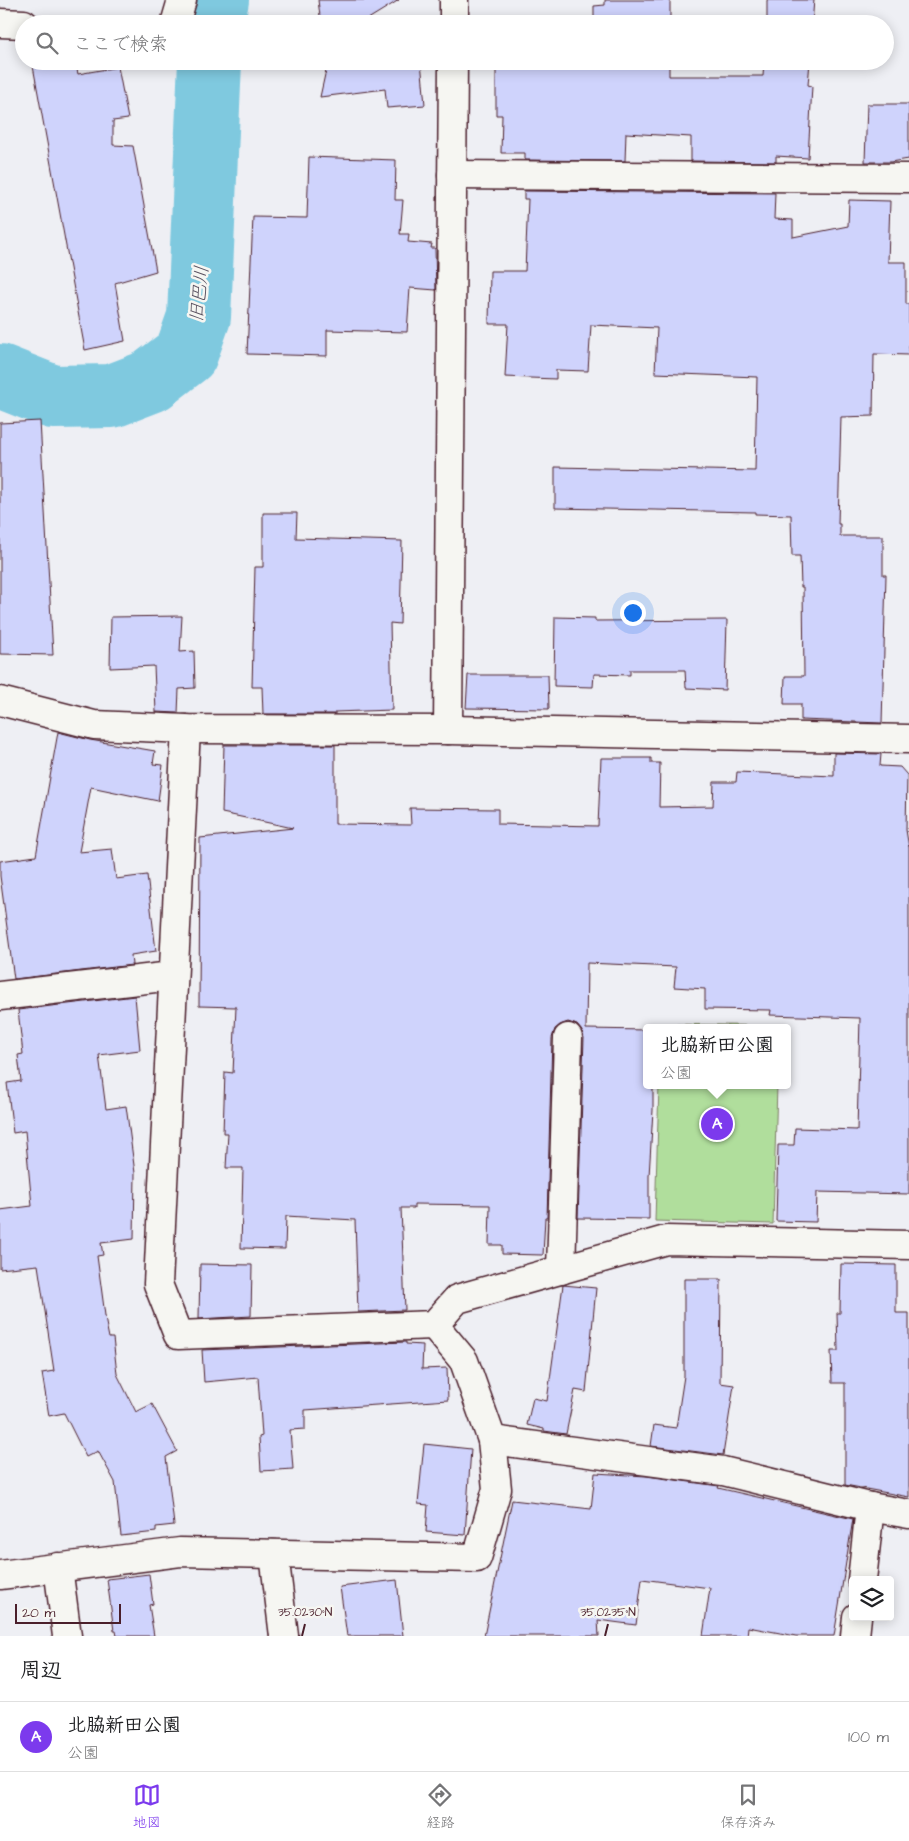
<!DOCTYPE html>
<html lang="ja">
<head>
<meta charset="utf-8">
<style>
	:root { --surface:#fff; --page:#f6f6f6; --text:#202124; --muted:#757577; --line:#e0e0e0; --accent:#7c3aed }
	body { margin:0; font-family:"Architects Daughter","Klee One",sans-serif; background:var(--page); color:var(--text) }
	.controls { position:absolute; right:15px; bottom:15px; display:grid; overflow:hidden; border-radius:5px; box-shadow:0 2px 12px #0003 }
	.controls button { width:45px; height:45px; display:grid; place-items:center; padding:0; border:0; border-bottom:1px solid var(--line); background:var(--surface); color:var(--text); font:25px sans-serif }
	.scale { position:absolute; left:15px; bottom:12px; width:106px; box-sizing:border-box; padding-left:5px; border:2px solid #4a1f2b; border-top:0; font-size:14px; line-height:18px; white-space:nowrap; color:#4a1f2b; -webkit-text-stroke:4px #f6f6f2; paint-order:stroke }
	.you { position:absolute; left:632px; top:612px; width:18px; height:18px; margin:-12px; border:4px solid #fff; border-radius:50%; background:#1a73e8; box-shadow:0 0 0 8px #1a73e833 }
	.badge { display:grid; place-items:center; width:32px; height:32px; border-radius:50%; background:var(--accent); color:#fff; font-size:16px; font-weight:700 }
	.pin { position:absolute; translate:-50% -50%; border:2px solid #fff; box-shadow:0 1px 5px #0006 }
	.popup { position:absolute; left:643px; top:1024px; width:148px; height:65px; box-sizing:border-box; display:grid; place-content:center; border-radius:5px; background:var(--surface); filter:drop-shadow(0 1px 4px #0005); font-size:16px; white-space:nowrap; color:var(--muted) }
	.popup b { font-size:19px; color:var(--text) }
	.popup::after { content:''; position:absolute; left:50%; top:100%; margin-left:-10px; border:10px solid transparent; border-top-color:var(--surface) }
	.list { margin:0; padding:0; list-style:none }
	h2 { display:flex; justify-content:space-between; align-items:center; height:65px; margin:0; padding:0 20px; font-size:21px }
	h2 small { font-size:16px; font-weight:400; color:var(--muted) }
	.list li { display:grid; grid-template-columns:32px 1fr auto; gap:15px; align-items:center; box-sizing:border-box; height:70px; padding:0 20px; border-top:1px solid var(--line) }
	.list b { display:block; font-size:19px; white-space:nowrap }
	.list p { margin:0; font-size:16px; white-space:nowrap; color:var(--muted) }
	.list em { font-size:16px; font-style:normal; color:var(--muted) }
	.icon { flex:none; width:28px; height:28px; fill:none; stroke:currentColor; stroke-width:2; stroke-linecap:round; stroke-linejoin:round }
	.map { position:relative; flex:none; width:909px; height:1636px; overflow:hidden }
	.search { position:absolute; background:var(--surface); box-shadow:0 2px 12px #0003; left:15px; right:15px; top:15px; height:55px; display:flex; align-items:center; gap:12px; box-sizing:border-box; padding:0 18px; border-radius:28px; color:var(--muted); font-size:19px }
	.sheet { height:135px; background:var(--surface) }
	nav { display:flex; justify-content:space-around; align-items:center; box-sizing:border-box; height:70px; border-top:1px solid var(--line); background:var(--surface); font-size:14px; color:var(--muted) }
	nav a { display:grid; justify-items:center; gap:2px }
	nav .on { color:var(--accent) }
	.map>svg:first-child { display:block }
	.green { fill:#b0de9c; stroke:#7d7e64 }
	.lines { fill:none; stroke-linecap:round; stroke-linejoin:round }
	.river { stroke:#7fc9df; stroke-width:64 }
	.building { fill:#cfd3fc; stroke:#4a1f2b }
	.minor-casing { stroke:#4a1f2b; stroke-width:31 }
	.minor { stroke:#f6f6f2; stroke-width:28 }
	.ticks { fill:none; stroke:#4a1f2b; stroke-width:2 }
	.labels { text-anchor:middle; stroke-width:5; stroke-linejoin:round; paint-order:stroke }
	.water-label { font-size:19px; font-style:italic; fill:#5a5261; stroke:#f6f6f2 }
	.ticks-label { font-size:12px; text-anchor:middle; fill:#4a1f2b; stroke:#f6f6f2; stroke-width:5; stroke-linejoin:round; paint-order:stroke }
</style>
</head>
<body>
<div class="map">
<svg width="909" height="1636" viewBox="0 0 909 1636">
	<rect width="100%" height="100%" fill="#eeeff4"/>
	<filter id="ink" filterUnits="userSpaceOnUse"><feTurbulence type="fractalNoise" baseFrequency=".02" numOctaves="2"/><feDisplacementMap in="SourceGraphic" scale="10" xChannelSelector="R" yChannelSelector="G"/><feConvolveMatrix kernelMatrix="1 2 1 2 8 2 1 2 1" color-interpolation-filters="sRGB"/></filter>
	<g filter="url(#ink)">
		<!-- green -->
		<g class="green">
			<path d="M660,1024L779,1026V1028H660Z"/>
			<path d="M659,1085H777L773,1224L655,1221Z"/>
		</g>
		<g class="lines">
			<!-- river -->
			<g class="river">
				<path d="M212,24L217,0"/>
				<path d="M0,376L53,397L112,396L151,381L186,354L199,317L210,61"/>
			</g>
		</g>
		<!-- building -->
		<g class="building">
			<path d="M318,0H399L360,24H321Z"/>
			<path d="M605,0H670V24H594V6L605,5Z"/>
			<path d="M767,0H814L812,24H767Z"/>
			<path d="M59,61H75L78,74L118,67L128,119L113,121V145L133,146L156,271L115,283L125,341L85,350L33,66Z"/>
			<path d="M328,61H421L425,105L387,108L385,89L320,97Z"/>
			<path d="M496,61L593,64V61H669V76H763L764,63L766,61H810L808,85L812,86L808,158L776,156V162L691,161V137L626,133L625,161L525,160V153H501L502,115H496Z"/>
			<path d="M867,104H909V159L890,162H865Z"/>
			<path d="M309,157L396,160L395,200H403L400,234H409L408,242L432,244L431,248H435L436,290L410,288L407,332L327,330V356L247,354L253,217L307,218Z"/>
			<path d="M524,191L775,193L774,219L793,220V237L848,226L849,200L890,201L888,262H906V304H909V355L874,354L873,416L841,417L838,524H840V536H883V575H886L882,723L801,720V704H784L785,676H804L803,587H801L800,556H792L791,515L755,514V512L555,508V467L755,471L757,377L655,373L657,328L591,325L588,371L556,370V379L505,377L508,324H489L490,271H525L528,199H524Z"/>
			<path d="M40,421L53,655L0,654V423Z"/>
			<path d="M263,513H297L296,538L402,541L400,624L390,623L392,710L335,712V714H263L262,687H252L255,567H263Z"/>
			<path d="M182,616L180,652L194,651L195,688L179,689L178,713L156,712L154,666L110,668L111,617Z"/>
			<path d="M555,617L595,618V621L727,620L725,690L686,688L685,670H630V675L594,674L593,687L554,686Z"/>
			<path d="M468,675H548L549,709L466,708Z"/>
			<path d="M58,732L90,740L155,751L153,764L163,765L158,801L91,787L79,852L112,849L116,879L147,875L156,951L131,955L132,965L14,979L0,876V861L36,856Z"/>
			<path d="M224,745H335V824L411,825L410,808L498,809V824L598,826L601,758H651V763H660L659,807L713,806L714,782H736L737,772L834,776V753L881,754L880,766L900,767L907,775L906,830L909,848V1194L817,1192L816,1222L776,1221L778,1145H794L795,1128L857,1130L860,1018L770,1015L771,1010L705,1009V989L674,987L676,967L587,963L586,1029L647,1030V1085H653V1110L649,1176V1219L578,1218L584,1038L582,1031L577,1025L568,1022L560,1025L555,1029L552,1038L547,1218H545L543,1255L502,1254V1245H489L490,1205L414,1204V1208H401L405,1310L358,1312L355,1220L286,1216L285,1249L241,1248L243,1168H226L228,1133H223L225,1072L233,1073L236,1007L199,1006L200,838L293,828L222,813Z"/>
			<path d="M135,996L140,1050L99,1055L106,1109L126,1106L135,1173L134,1239L101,1243L103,1255L97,1256L106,1323L109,1338H113L117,1374L136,1412L152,1404L177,1451L166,1457L174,1525L156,1527V1532L121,1536L115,1482L98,1451L86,1457L64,1413L49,1416L42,1373L54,1371L38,1265L0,1269V1210L32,1206L25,1131L13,1133L7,1083L21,1081L18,1055L23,1054L18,1010Z"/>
			<path d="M200,1264L252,1265L251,1316L199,1319Z"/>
			<path d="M841,1264L896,1265V1313H909V1497L845,1485V1383H832L831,1351H838L837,1313H840Z"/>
			<path d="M684,1279H721L720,1383L734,1385L723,1455L651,1446L654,1425L676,1428L684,1376Z"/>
			<path d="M563,1285L596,1288L586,1392L575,1390L566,1434L544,1431V1429L527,1425L533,1398L547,1401Z"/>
			<path d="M406,1342V1344L423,1345L422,1369L447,1368L448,1400L305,1410V1429L290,1430L293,1469L261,1471L259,1437L262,1436L258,1377L204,1382L202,1350Z"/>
			<path d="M424,1444L471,1449L465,1535L426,1532L428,1505L418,1504Z"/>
			<path d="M595,1473L646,1476L719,1486L718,1488L853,1519L834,1636H796L748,1627L747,1636H703L710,1588L642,1579L636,1625L598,1620L599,1636H484L512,1500L591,1509Z"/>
			<path d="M149,1574L153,1604L149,1605L154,1636H117L116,1631H114L107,1579Z"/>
			<path d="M397,1580L403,1636H347L340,1587Z"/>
		</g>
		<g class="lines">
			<!-- minor casing -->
			<g class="minor-casing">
				<g id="minor">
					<path d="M0,23L24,24"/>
					<path d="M175,24L182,0"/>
					<path d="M454,24V0"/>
					<path d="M452,175L909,178"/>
					<path d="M0,701L94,725L186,729L448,730L909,739"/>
					<path d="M186,729L158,1284L178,1335L434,1325L457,1299L666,1240L909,1245"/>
					<path d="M448,730L453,61"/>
					<path d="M0,996L172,976"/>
					<path d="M561,1270L568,1038"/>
					<path d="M434,1325L464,1361L492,1440"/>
					<path d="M274,1554L284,1636"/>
					<path d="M58,1567L67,1636"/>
					<path d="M0,1575L180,1552L477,1558L497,1489L492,1440L723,1471L870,1507L909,1514"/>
					<path d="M862,1580L870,1507"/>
					<path d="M855,1636L857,1617"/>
				</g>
			</g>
			<!-- minor -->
			<use href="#minor" class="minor"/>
		</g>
	</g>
	<!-- ticks -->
	<path class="ticks" d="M302,1636L305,1624M605,1636L608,1624"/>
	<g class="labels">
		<!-- water labels -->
		<g class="water-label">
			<text transform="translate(198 294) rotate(-84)" y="7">旧巴川</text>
		</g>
	</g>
	<g class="ticks-label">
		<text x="305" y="1616">35.0230°N</text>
		<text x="608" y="1616">35.0235°N</text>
	</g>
</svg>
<div class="controls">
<button><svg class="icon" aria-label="layers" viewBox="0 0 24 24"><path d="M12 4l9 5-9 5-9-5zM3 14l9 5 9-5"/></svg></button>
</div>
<div class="scale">20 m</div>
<div class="you"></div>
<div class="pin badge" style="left:717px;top:1124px">A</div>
<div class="popup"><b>北脇新田公園</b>公園</div>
<div class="search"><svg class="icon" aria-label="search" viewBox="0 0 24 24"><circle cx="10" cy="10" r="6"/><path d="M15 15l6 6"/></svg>ここで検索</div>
</div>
<section class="sheet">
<h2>周辺<small></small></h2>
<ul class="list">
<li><span class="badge">A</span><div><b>北脇新田公園</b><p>公園</p></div><em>100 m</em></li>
</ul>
</section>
<nav>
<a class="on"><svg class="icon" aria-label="map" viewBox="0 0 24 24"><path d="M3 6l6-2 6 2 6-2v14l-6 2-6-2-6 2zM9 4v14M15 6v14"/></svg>地図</a>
<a><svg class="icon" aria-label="directions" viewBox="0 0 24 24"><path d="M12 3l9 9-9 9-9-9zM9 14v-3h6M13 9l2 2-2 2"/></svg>経路</a>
<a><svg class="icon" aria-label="saved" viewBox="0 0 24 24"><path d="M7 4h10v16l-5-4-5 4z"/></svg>保存済み</a>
</nav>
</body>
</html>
